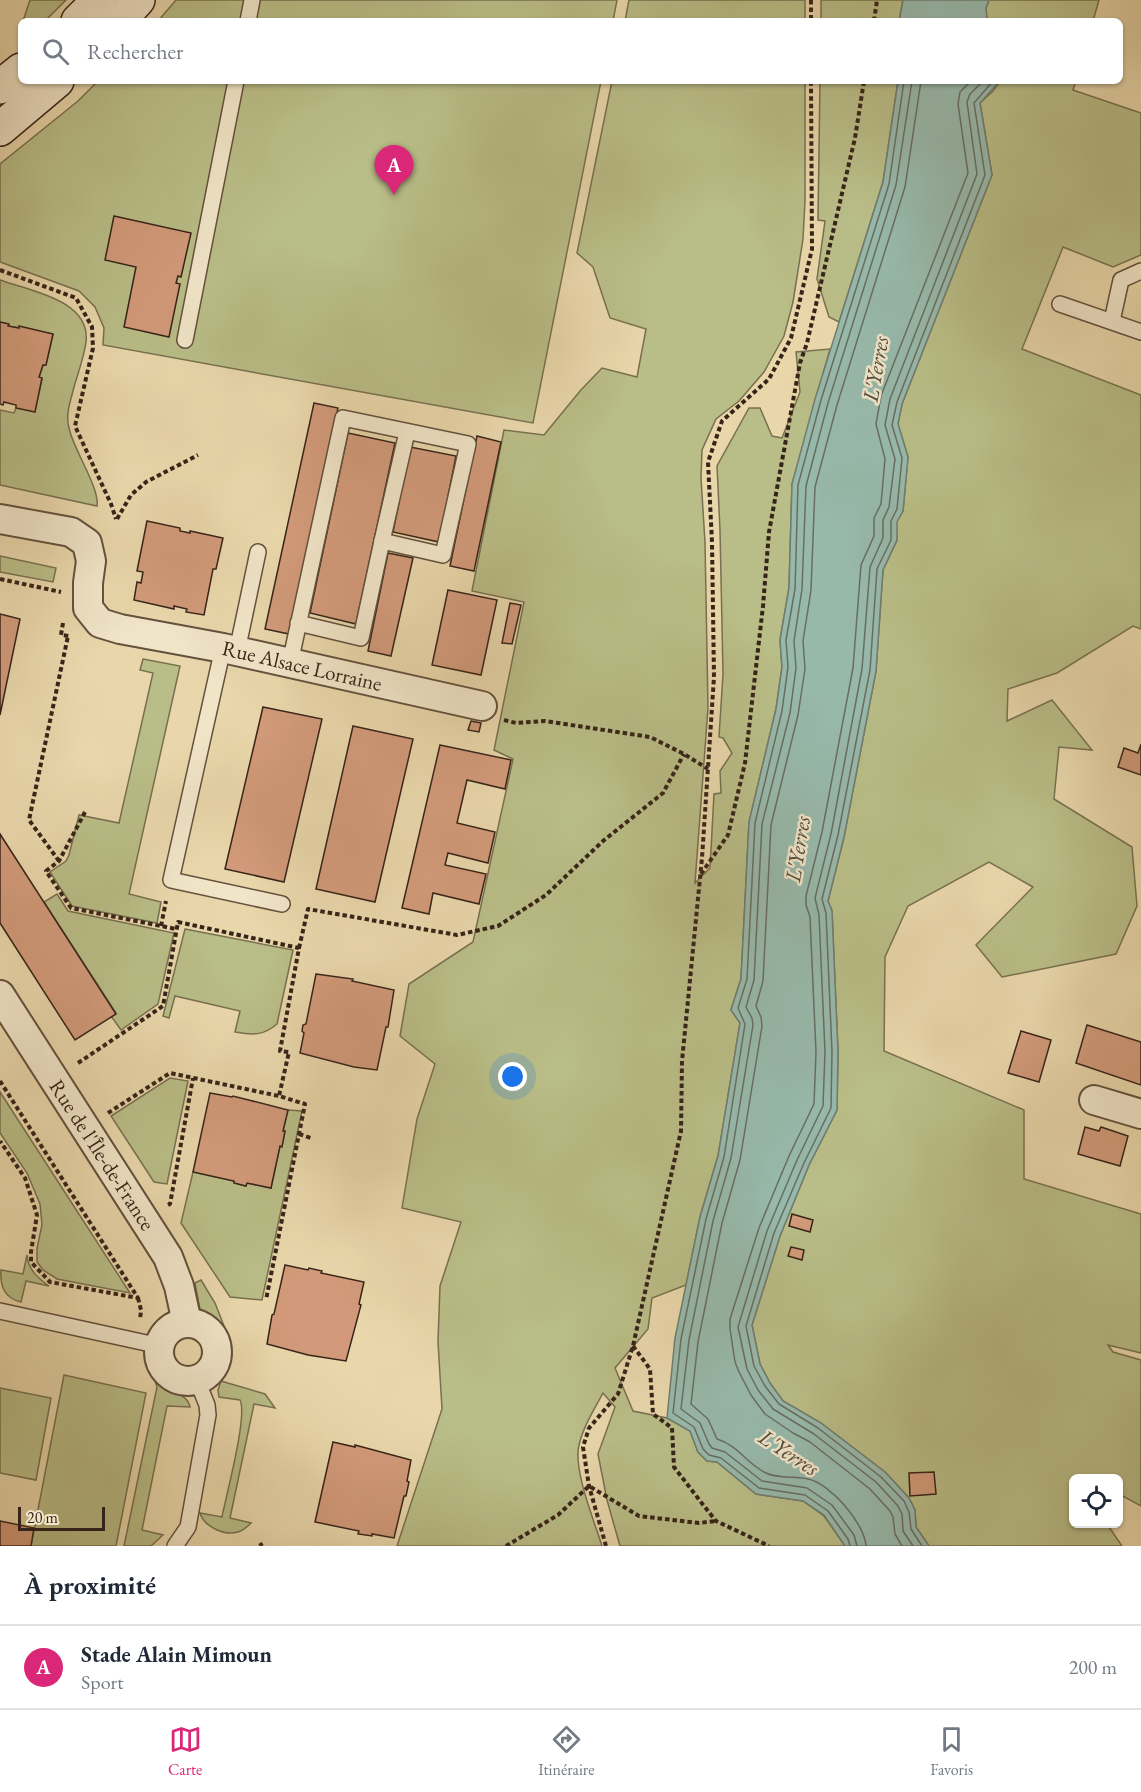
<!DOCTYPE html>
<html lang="fr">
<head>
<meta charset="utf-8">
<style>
	:root { --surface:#fff; --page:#f2f2f3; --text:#1f2937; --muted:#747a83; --line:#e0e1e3; --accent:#db2777 }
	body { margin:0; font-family:"EB Garamond",serif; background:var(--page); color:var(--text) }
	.controls { position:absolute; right:18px; bottom:18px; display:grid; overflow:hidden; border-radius:9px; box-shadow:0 2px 4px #0004 }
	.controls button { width:54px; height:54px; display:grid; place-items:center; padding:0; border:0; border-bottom:2px solid var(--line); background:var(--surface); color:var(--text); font:30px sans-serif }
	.scale { position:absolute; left:18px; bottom:15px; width:87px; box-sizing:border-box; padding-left:6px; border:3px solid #372418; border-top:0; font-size:16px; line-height:21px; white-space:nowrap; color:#372418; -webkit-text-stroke:4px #f1e5c8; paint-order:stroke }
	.you { position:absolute; left:513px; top:1077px; width:21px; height:21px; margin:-15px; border:4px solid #fff; border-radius:50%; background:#1a73e8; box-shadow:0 0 0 9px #1a73e833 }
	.badge { display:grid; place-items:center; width:39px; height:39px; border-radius:50%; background:var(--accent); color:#fff; font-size:20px; font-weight:700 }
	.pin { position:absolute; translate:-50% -50px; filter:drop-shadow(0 2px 3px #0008) }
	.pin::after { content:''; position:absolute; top:32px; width:21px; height:18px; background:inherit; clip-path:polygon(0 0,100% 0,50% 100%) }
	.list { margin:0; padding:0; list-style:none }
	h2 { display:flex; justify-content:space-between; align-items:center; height:78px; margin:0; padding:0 24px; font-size:26px }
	h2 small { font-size:20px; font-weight:400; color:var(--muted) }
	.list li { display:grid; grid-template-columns:39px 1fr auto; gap:18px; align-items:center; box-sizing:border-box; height:84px; padding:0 24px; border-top:2px solid var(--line) }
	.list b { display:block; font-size:22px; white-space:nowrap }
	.list p { margin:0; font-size:20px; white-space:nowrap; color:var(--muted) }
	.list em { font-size:20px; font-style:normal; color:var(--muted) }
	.icon { flex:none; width:33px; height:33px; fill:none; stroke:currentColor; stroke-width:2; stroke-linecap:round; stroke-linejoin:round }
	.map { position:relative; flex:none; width:1141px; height:1546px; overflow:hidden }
	.search { position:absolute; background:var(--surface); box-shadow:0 2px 4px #0004; left:18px; right:18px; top:18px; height:66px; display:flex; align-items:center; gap:15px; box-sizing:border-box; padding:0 21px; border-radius:9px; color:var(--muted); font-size:22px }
	.sheet { height:162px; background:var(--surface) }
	nav { display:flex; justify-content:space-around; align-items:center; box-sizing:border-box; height:84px; border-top:2px solid var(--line); background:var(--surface); font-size:16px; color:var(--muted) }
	nav a { display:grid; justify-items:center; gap:3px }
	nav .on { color:var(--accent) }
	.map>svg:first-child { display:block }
	.green { fill:#b9bd87; stroke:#787050; stroke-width:1.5 }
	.water { fill:#97b9ab; stroke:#717d70; stroke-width:1.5 }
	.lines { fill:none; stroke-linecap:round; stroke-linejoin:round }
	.shore { stroke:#676e62; stroke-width:1.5 }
	.building { fill:#d29a7a; stroke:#372418; stroke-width:1.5 }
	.lane-casing { stroke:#64513d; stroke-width:18 }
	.street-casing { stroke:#64513d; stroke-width:32 }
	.secondary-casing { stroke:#372418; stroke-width:36 }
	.path { stroke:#372418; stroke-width:4; stroke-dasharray:4.5 3; stroke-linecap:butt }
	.lane { stroke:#f1e5c8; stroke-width:15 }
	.street { stroke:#f1e5c8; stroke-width:28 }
	.secondary { stroke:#f1e5c8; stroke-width:33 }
	.labels { text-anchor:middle; stroke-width:5; stroke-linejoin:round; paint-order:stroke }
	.street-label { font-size:21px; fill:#372418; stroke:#f1e5c8 }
	.water-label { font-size:22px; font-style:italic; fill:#4f493d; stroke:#f1e5c8 }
</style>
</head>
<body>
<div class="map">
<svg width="1141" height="1546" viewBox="0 0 1141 1546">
	<rect width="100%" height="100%" fill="#e9d7ab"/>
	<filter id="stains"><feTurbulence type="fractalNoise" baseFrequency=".00333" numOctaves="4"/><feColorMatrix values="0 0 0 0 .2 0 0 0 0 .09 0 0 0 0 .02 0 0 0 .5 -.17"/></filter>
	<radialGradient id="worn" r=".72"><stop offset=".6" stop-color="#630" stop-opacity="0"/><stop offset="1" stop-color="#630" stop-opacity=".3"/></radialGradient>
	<!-- green -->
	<g class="green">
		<path d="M30,0H66L45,21H23Z"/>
		<path d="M176,0H617L613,21H158Z"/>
		<path d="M629,0H805V21H625Z"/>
		<path d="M821,0H903L899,21H821Z"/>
		<path d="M989,0H1099L1093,21H987L986,8Z"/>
		<path d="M98,81H601L533,423L103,345L104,328L95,307L79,291L0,262V164L78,101Z"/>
		<path d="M612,81H805V201L803,239L793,302L784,336L764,372L739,401L716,419L702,450L701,478L705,542L708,708L695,883L710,868L714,794L721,793L720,771L732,753L723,738L719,737L723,674L720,530L717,466L749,408H760L772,436L782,438L800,392L796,352L830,349L792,484L789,588L780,640L782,667L776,709L749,822L741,979L731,1010L740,1023L718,1156L700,1217L686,1285L652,1298L648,1329L615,1368L633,1411L667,1418L690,1431L698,1452L707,1461L717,1462L756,1494L803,1501L824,1516L845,1546H620L607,1500L598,1454L615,1407L603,1393C594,1410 583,1427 579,1445C573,1470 594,1520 602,1546H397L442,1409L438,1342L440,1286L461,1222L402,1208L417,1119L435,1064L400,1036L409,984L473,942L513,759L494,750L524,602L472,591L504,430L544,435L580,391L602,368L637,377L646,329L610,318L593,267L577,253Z"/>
		<path d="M820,81H898L883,182L839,322L829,317L817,279L825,221L818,220Z"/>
		<path d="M1000,81H1076L1073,90L1141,113V255L1113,267L1063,247L1022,349L1141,395V629L1133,626L1057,673L1008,689L1007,721L1052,700L1092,750L1059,747L1054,799L1132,847L1137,906L1116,954L1002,977L976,945L1033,887L989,862L908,906L885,957L884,1051L1024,1110V1179L1141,1214V1353L1108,1345L1113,1352L1141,1360V1506L1119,1494L1118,1478H1074V1524H1107L1122,1546H929L916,1527L915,1510L909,1498L885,1472L821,1423L783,1401L770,1383L760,1364L752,1325L780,1236L809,1165L837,1110L838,1052L832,911L828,901L844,837L876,671L883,570L897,540L896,522L903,511L908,457L898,424L902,404L992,175L980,103L993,91Z"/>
		<path d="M0,280C30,291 91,300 86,342C84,357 78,373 74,387C71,400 65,414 69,428C73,449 100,488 97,506L0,485V410L14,413L16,408L35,411L42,379L39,377L43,365H46L53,334L19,327V328L8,326V324L0,322Z"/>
		<path d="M0,556L56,568L53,582L0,572Z"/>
		<path d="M143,659L180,666L129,894L161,902L157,923L72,906L50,872L66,861L69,855L79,815L119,823L153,673L140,670Z"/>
		<path d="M57,894L68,911L174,933L158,1004L121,1030L111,1016L116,1013L44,902Z"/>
		<path d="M185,929L293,950L277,1024C263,1036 253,1035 235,1032L240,1011L175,996L169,1018L163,1016Z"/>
		<path d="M170,1078L188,1081L167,1184L154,1182L111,1116Z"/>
		<path d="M0,1092L130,1293L57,1279L43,1270L37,1262V1248L42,1225L40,1204L27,1173L0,1133Z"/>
		<path d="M288,1110L302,1111L262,1300L230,1297L181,1223L193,1172L234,1181V1183L246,1186L247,1183L271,1188L280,1146H282L285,1132L283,1131Z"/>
		<path d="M27,1255C28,1270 38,1278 49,1286L26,1281L21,1302C4,1298 0,1286 1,1270L23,1274Z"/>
		<path d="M201,1280L215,1303L226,1331L222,1333L213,1322L201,1315L195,1283Z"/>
		<path d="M151,1368C157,1374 160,1384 167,1388C176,1393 188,1396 190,1407L167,1406L142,1530L163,1535L151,1546H124L157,1387Z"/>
		<path d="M64,1375L146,1393L116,1546H31Z"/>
		<path d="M221,1381L265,1394L275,1408L254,1404L230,1518L251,1523C248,1526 243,1531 238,1532C225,1536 204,1527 200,1513L222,1517C226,1496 248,1415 240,1400L219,1397L218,1390Z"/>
		<path d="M0,1388L51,1398L36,1480L0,1473Z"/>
	</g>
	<!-- water -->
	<g class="water">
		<path d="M903,0H989L986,8L987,21H899Z"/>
		<path d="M898,81H1000L980,103L992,175L902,404L898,424L908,457L903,511L897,522V540L883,570L876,671L844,837L828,901L832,911L838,1052L837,1110L809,1165L780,1236L752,1325L760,1364L770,1383L783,1401L821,1423L885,1472L909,1498L915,1510L916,1527L929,1546H845L824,1515L803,1501L756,1494L717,1462L707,1461L698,1452L690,1431L667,1418L675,1338L700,1217L718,1156L740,1023L731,1010L741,979L749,822L776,709L782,667L780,640L789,588L792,484L815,399L883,182Z"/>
	</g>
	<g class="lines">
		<!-- shore -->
		<g class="shore">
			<path d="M850,1546L848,1539L828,1511L805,1495L759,1488L721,1458L709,1455L703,1449L694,1427L673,1413L681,1339L706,1219L724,1157L745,1024L738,1008L747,979L755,823L782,711L788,667L786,640L795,589L798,485L821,400L889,184L904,81"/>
			<path d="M857,1546L854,1535L832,1505L807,1488L762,1481L725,1452L712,1448L709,1444L700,1423L681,1409L689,1340L713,1221L731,1158L753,1025L752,1018L746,1007L754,980L762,824L790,713L796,668L794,641L802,589L806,486L828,403L896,185L912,81"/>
			<path d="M866,1546C865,1524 830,1483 808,1479C795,1476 778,1479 766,1473C748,1465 738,1445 717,1439L708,1419L691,1404L698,1342L722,1223L740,1160L762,1026L761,1017L756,1006L763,981L771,825L798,715L805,669L803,641L811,590L815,487L837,405L905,187L921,81"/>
			<path d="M902,1546L895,1534L893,1517L890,1511L870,1489L810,1442L793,1433L765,1414L751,1395L739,1372L735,1362L730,1329V1319L759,1228L789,1156L814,1104L816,1052L810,917L806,905V896L822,832L853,668L861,565L874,536V518L881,504L885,459L876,424L881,396L968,173L958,104L960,92L971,81"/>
			<path d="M913,1546L903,1531L902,1514L898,1506L876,1482L814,1434L773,1409L758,1390L747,1369L738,1327L767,1231L797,1160L823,1106L825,1052L819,915L815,898L831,834L862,669L870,567L883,538V520L889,507L895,459L885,425L890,399L977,174L967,102L970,94L983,81"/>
			<path d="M922,1546L911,1529L909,1512L904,1501L881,1477L818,1428L779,1404L765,1386L754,1366L746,1326L774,1233L804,1163L831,1108L832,1052L826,913L822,899L838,835L870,670L877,569L891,540V521L897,509L902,458L892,425L897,402L985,175L974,103L993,81"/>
		</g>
	</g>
	<!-- building -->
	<g class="building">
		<path d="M114,216L191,233L181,277L178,276L176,283L180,284L169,337L124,327L136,267L105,260Z"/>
		<path d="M0,322L9,324L8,326L19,328V326L53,334L46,365H43L39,377L42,378L35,412L16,408V405L4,402L3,405L0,404Z"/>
		<path d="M314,403L338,408L289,634L265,629Z"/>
		<path d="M348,433L395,443L356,624L310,613Z"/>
		<path d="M477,436L501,442L474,571L450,566Z"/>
		<path d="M410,447L456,456L439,542L393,532Z"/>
		<path d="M147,521L180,528V531L190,533V531L223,538L216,569H213L204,615L186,612L187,609L174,606V609L134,600L137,582L141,583L143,572L137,571Z"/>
		<path d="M388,553L413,558L391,656L368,651Z"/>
		<path d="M448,590L497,600L481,675L432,665Z"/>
		<path d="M510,603L521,605L512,644L502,643Z"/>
		<path d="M0,614L20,619L0,715Z"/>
		<path d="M263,707L322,719L284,882L225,869Z"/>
		<path d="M471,721L481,723L479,732L468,730Z"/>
		<path d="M353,726L413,739L375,902L316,889Z"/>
		<path d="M1141,744V775L1118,767L1124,748L1138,753Z"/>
		<path d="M440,745L511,760L505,789L467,780L457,823L495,832L488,863L448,853L445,865L486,874L479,904L433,893L429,914L402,908Z"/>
		<path d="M0,834L116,1014L75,1040L0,923Z"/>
		<path d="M316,974L353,979L352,981L394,990L388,1027H386L377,1070L354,1067L300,1053L304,1033L302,1031L303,1025L306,1024Z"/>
		<path d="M1087,1025L1141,1042V1085L1076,1063Z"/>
		<path d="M1021,1031L1051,1040L1039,1082L1008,1073Z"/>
		<path d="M210,1093L232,1097L233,1096L288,1110L283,1131H285L282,1147L280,1146L271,1188L247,1183L246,1186L234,1183V1181L193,1172Z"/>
		<path d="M1085,1127L1099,1131L1101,1127L1128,1136L1120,1166L1078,1154Z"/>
		<path d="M792,1214L813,1220L810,1232L789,1226Z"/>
		<path d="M791,1247L804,1250L802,1260L788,1256Z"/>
		<path d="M285,1265L308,1270L309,1268L322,1271L321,1273L364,1282L359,1304L361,1305L346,1361L308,1355L267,1344L272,1315L274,1314Z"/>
		<path d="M333,1442L355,1447V1445L411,1460L407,1481L409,1482L406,1496H404L394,1538L372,1534V1536L358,1534L359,1531L315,1522Z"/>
		<path d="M934,1472L936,1494L910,1496L909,1473Z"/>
		<path d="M0,1521L34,1528L31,1546H0Z"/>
	</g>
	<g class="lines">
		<!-- lane casing -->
		<g class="lane-casing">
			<g id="lane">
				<path d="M248,21L252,0"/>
				<path d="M1060,304L1141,332"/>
				<path d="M1112,321L1121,280L1141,271"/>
				<path d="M185,340L236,81"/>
				<path d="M382,541L407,432"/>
				<path d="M223,648L171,880L282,904"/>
				<path d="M237,651L258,552"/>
				<path d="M290,663L343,418L468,444L443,555L382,541L361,638L298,623"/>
				<path d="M0,1311L160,1346"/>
				<path d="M175,1546L188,1527L208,1415L207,1405L197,1380"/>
			</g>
		</g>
		<!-- street casing -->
		<g class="street-casing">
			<g id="street">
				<path d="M0,519L71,532L87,543L91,561L88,583V608L100,623L120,629L223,648L482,706"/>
				<path d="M0,995L168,1257L179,1286L187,1323"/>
				<path d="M1094,1100L1141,1114"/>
				<circle cx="188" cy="1352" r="29"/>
			</g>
		</g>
		<!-- secondary casing -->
		<g class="secondary-casing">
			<g id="secondary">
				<path d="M78,21L99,0"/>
				<path d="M119,21L138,0"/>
				<path d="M0,87L21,70"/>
				<path d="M0,129L57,81"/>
			</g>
		</g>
		<!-- path -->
		<g class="path">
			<path d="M811,0V21"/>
			<path d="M874,21L877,0"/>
			<path d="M0,270L76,298L92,327L93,348L75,426L111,504L116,519"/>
			<path d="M117,519L131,495L146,482L198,455"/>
			<path d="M0,579L61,592"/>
			<path d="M63,623L61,635L69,636"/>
			<path d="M504,720L516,723L545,721L650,737L684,754L708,769"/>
			<path d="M85,812L59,861L46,871L71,908L176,929"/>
			<path d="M59,861L29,820L68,636"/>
			<path d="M701,874L728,835L745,763L763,606L769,532L800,363L807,343L855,138L864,81"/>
			<path d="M161,926L166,901"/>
			<path d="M299,948L308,909L457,935L498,926L546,895L603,841L663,793L684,754"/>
			<path d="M78,1063L163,1006L178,922L299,948L280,1051L289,1052L279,1096L305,1104L266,1300"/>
			<path d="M0,1081L138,1298L50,1282L31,1262V1252L37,1215L25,1178L0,1141"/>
			<path d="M108,1113L170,1073L279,1096"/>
			<path d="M299,1134L311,1138"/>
			<path d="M168,1205L170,1204L193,1078"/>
			<path d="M138,1298L141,1310L140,1320"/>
			<path d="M633,1346L650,1369L653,1414L672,1428L674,1467L704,1506L716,1521L769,1546"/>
			<path d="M260,1543L262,1546"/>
			<path d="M506,1546L558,1515L589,1486L639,1516L699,1523L716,1521"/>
			<path d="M606,1546L589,1486L583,1447L589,1428L618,1394L633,1346L681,1131L682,1061L702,858L714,677L712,542L708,462L722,421L769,379L791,338L812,249L811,81"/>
		</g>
		<!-- lane -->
		<use href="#lane" class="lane"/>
		<!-- street -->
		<use href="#street" class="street"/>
		<!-- secondary -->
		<use href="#secondary" class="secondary"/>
	</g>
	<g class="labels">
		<!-- street labels -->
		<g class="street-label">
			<text transform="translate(302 666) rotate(13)" y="7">Rue Alsace Lorraine</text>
			<text transform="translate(102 1155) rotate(57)" y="7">Rue de l'Île-de-France</text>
		</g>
		<!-- water labels -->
		<g class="water-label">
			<text transform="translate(875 369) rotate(-80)" y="8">L'Yerres</text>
			<text transform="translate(797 849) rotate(-81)" y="8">L'Yerres</text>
			<text transform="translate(789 1452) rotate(33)" y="8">L'Yerres</text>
		</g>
	</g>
	<rect width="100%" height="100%" filter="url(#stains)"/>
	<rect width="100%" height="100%" fill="url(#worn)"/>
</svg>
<div class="controls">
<button><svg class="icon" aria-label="locate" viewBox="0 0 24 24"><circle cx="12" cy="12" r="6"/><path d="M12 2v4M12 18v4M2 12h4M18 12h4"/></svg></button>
</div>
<div class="scale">20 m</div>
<div class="you"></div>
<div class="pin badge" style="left:394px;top:195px">A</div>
<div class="search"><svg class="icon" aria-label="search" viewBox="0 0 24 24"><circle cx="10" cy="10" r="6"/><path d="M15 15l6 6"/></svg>Rechercher</div>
</div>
<section class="sheet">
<h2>À proximité<small></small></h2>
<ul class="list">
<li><span class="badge">A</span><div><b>Stade Alain Mimoun</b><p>Sport</p></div><em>200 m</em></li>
</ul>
</section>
<nav>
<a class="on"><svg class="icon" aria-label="map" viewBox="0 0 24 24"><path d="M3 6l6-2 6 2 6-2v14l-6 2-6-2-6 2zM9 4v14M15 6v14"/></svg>Carte</a>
<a><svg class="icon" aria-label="directions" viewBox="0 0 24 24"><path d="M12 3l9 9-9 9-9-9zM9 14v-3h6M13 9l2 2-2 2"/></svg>Itinéraire</a>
<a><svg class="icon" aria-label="saved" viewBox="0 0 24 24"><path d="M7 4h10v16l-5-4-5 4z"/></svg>Favoris</a>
</nav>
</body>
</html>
